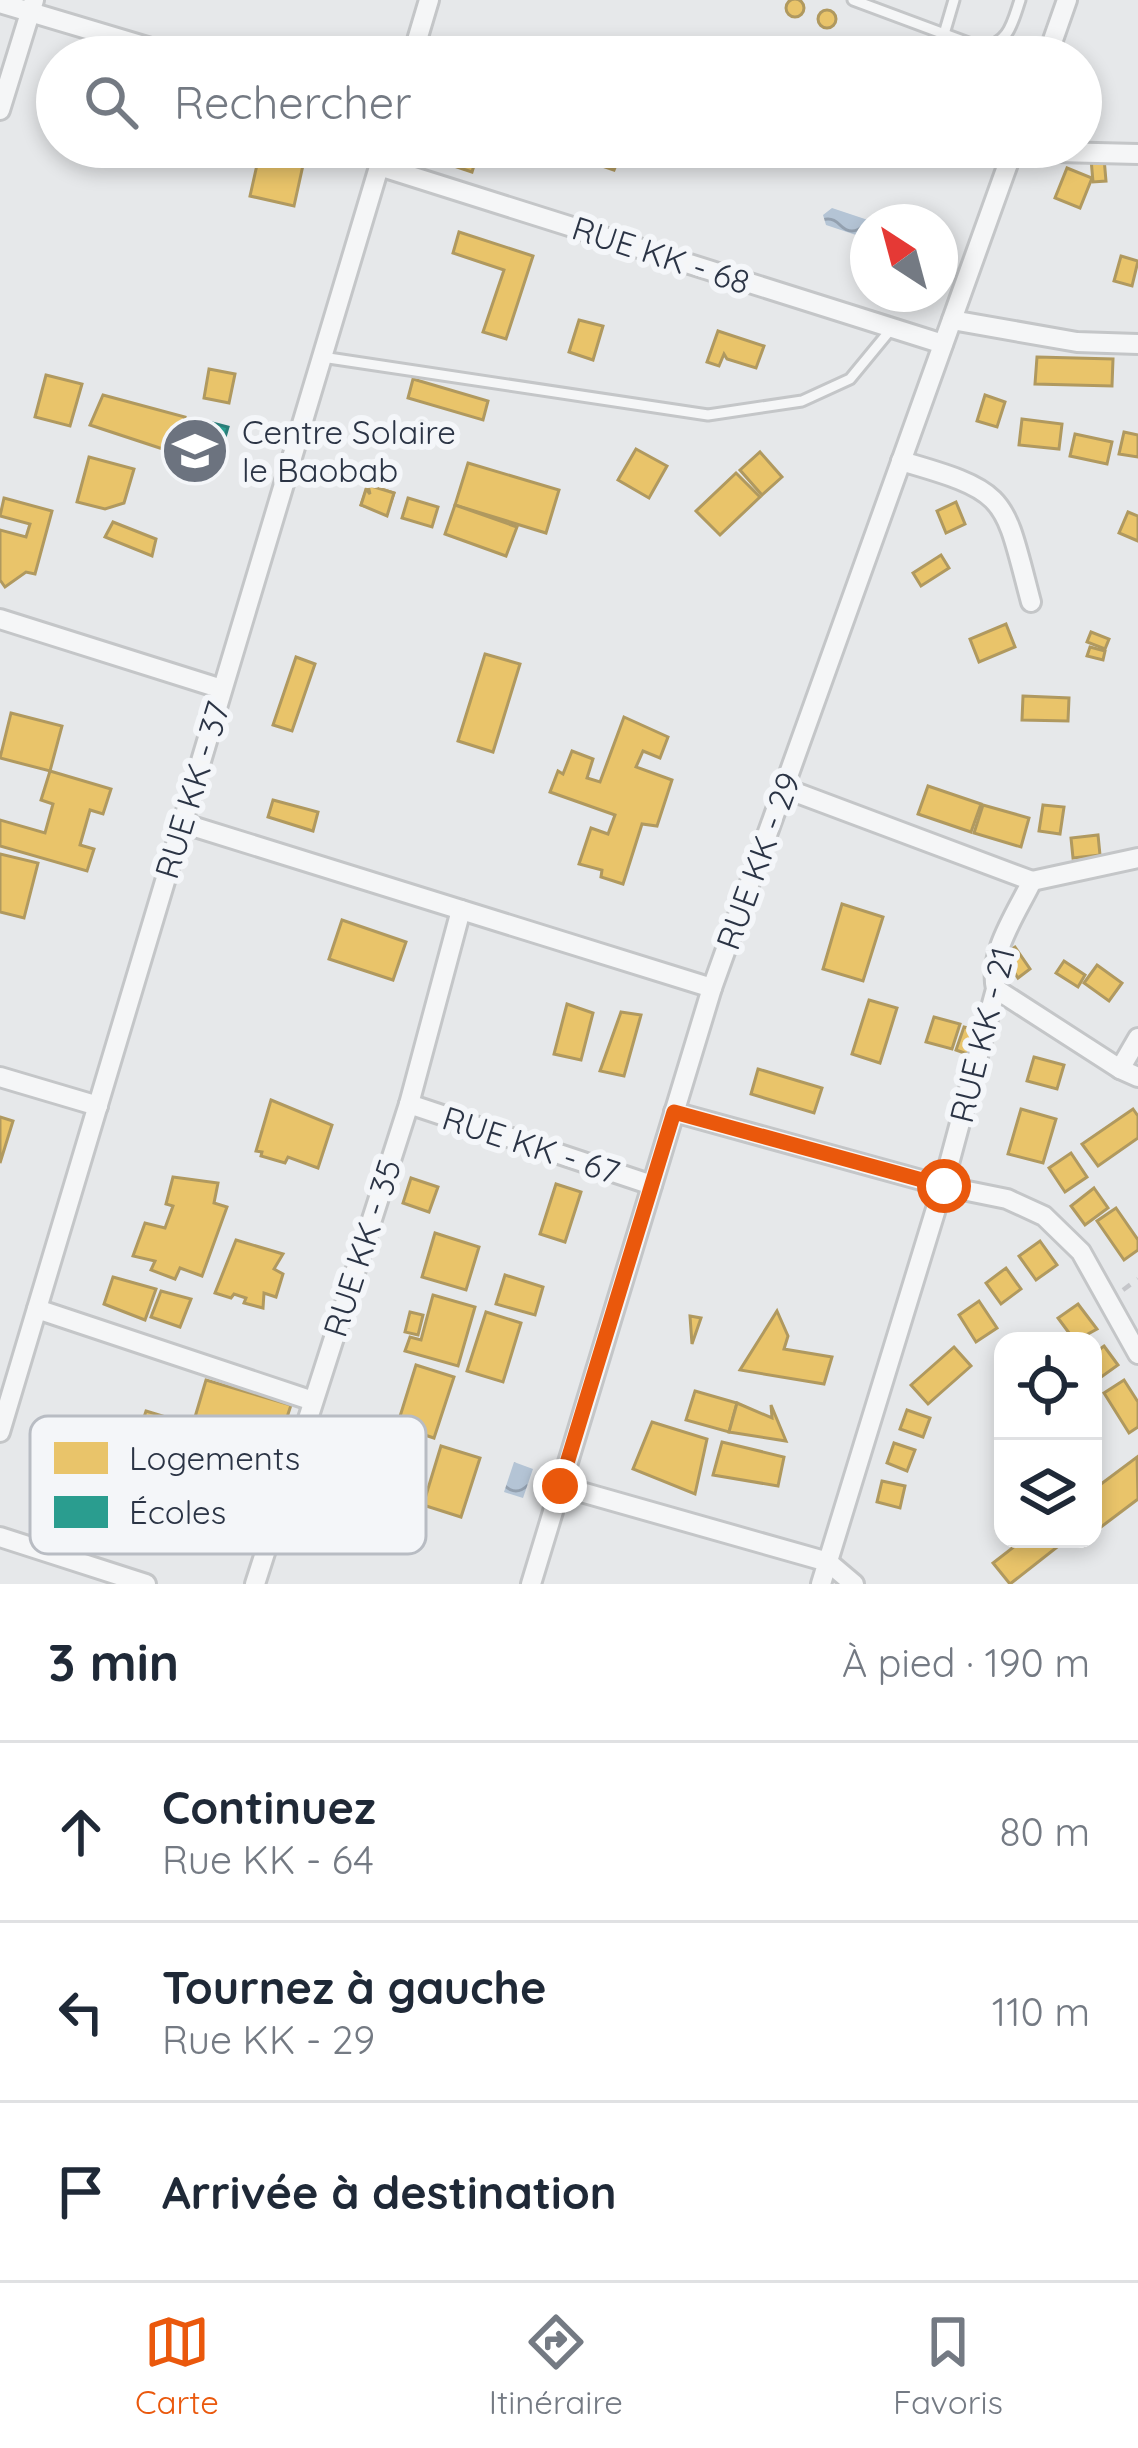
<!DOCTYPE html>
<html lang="fr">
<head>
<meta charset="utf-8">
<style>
	:root { --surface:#fff; --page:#f2f2f3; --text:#1f2937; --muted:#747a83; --line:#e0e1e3; --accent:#ea580c }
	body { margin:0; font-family:Quicksand,sans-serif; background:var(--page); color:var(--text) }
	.controls { position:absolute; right:36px; bottom:36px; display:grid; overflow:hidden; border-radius:24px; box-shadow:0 6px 18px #0003 }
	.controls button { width:108px; height:108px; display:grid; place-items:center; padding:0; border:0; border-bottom:3px solid var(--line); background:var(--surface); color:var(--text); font:60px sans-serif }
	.compass { position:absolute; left:850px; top:204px; width:108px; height:108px; border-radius:50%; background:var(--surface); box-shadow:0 6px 18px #0003; rotate:324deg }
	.stop { position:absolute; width:36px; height:36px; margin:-27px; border:9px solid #ea580c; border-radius:50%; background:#fff }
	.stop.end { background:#ea580c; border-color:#fff; box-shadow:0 3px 12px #0008 }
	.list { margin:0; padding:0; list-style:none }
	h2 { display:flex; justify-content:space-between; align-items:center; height:156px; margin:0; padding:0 48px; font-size:51px }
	h2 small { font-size:39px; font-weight:400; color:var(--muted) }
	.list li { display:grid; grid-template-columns:78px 1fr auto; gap:36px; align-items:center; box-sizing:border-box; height:180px; padding:0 48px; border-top:3px solid var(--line) }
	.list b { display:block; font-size:45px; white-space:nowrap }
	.list p { margin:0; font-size:39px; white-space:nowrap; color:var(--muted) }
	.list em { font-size:39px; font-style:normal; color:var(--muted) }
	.icon { flex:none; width:66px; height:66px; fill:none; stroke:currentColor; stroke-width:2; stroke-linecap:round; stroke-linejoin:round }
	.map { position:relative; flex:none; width:1138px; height:1584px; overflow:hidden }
	.search { position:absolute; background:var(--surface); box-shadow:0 6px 18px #0003; left:36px; right:36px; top:36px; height:132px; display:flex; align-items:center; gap:30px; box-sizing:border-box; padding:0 42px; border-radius:66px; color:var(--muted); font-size:45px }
	.sheet { height:696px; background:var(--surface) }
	nav { display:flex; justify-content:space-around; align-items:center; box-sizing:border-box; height:168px; border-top:3px solid var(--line); background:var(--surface); font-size:33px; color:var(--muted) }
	nav a { display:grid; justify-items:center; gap:6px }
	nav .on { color:var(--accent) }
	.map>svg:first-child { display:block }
	.water { fill:url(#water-waves) }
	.homes { fill:#e9c46a; stroke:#b0995f; stroke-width:3 }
	.schools { fill:#2a9d8f; stroke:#2a7e79; stroke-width:3 }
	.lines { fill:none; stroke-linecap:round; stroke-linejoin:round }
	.lane-casing { stroke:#c4c6c8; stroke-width:15 }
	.street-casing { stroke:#c4c6c8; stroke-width:24 }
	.path { stroke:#c5c6ca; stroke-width:4.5; stroke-dasharray:9 9; stroke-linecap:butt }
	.lane { stroke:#f5f6f7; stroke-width:9 }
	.street { stroke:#f5f6f7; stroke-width:18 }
	.route { stroke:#ea580c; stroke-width:15 }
	.labels { text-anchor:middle; stroke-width:12; stroke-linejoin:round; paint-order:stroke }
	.street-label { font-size:33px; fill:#2b3445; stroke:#f4f6f9 }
	.poi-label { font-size:33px; fill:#2b3445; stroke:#f4f6f9; text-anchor:start }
	.key { fill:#f4f6f9; stroke:#b8bcc3; stroke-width:3 }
	.key-label { font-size:33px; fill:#2b3445 }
</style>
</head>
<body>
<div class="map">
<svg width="1138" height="1584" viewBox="0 0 1138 1584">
	<defs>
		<pattern id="water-waves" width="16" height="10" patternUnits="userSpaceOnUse" patternTransform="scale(3)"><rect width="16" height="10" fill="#b4c4d5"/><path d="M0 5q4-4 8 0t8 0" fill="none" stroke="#93a0af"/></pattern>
	</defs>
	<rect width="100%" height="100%" fill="#e6e8ea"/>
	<!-- water -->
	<g class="water">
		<path d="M832,208L871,221L868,222V239L826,225L823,215Z"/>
		<path d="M514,1462L533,1469L523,1498L504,1492Z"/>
	</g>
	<!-- homes -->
	<g class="homes">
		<circle cx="795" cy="8" r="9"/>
		<circle cx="827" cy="19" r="9"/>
		<path d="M261,147H307L294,206L250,196Z"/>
		<path d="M437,147H451L477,156L472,172L433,159Z"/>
		<path d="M586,147H623L614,170L582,159Z"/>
		<path d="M1104,158L1106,181L1093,182L1091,159Z"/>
		<path d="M1067,168L1092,178L1080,208L1055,198Z"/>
		<path d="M459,232L533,256L506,339L483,332L504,270L453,253Z"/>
		<path d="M1121,256L1138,261L1132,286L1114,281Z"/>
		<path d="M579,320L603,326L593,360L569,352Z"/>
		<path d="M718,331L764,346L756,368L727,359L724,354L719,366L707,362Z"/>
		<path d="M1037,357L1113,359L1112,386L1035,384Z"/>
		<path d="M209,369L235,374L229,403L204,398Z"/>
		<path d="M46,375L82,384L70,426L35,417Z"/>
		<path d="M413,379L488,401L483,420L408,398Z"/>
		<path d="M103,395L185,417L175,453L90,425Z"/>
		<path d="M985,395L1005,402L997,427L977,421Z"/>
		<path d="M1022,419L1062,424L1059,449L1019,445Z"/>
		<path d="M1124,432L1138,435V457L1119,454Z"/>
		<path d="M1075,434L1112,442L1107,464L1070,456Z"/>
		<path d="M636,449L667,466L649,498L618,480Z"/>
		<path d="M760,452L782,477L762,495L740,470Z"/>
		<path d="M89,457L134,469L124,503L105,509L77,502Z"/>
		<path d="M468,463L559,490L546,533L455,505Z"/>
		<path d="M736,473L760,497L720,535L696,511Z"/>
		<path d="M368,485L394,493L387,513L361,505Z"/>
		<path d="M368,485L394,493L387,516L361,505L366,489L370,494Z"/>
		<path d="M4,498L52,511L35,574L26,572L5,587L0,580V530L26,537L30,524L0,516Z"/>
		<path d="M408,498L438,507L432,527L402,518Z"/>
		<path d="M956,502L965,524L946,533L937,511Z"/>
		<path d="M455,505L517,527L506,556L445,534Z"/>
		<path d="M1128,512L1138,516V541L1119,533Z"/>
		<path d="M113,522L156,539L152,556L105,537Z"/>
		<path d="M941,555L949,568L921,586L913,573Z"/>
		<path d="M1006,624L1015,647L979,662L970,639Z"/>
		<path d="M1091,632L1109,639L1105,649L1087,642Z"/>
		<path d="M1090,647L1105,651L1103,660L1087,656Z"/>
		<path d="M485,654L520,664L493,752L458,741Z"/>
		<path d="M296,657L315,664L292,731L273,725Z"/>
		<path d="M1023,696L1069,698L1068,721L1022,720Z"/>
		<path d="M11,713L62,726L50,771L0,758Z"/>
		<path d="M624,717L668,737L660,758L643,751L636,767L672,780L657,826L642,824L623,884L601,877L602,870L579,864L591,828L608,834L615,815L550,792L558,771L563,774L572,751L593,759L587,778L600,782Z"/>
		<path d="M50,771L111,789L103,814L90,810L80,845L94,849L87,871L0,846V820L45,833L53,804L41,800Z"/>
		<path d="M928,786L981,804L971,832L918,814Z"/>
		<path d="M273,800L318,812L313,831L268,817Z"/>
		<path d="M983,805L1029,818L1021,847L974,833Z"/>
		<path d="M1043,805L1064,807L1060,834L1039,831Z"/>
		<path d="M1098,835L1100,855L1073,858L1071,838Z"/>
		<path d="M0,854L38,863L24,918L0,912Z"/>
		<path d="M842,904L883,917L863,981L823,969Z"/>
		<path d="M342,920L406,942L393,980L329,959Z"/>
		<path d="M1015,947L1030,969L1018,978L1003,955Z"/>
		<path d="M1064,961L1085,975L1078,987L1056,973Z"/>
		<path d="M1097,965L1122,983L1109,1001L1084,983Z"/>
		<path d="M869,1000L897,1008L880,1063L852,1054Z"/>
		<path d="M567,1004L593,1013L581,1060L554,1054Z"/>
		<path d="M621,1012L641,1015L624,1076L600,1071Z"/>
		<path d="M934,1017L960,1024L952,1049L926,1042Z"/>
		<path d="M964,1027L978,1031L970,1055L956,1050Z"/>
		<path d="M1034,1057L1064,1065L1057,1089L1027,1081Z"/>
		<path d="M758,1069L822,1088L814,1113L751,1094Z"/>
		<path d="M271,1100L332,1125L318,1168L288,1157L285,1163L261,1156L262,1152L256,1151Z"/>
		<path d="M1021,1109L1056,1119L1043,1163L1008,1154Z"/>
		<path d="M1133,1109L1138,1116V1138L1098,1166L1082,1144Z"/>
		<path d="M0,1117L13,1121L0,1163Z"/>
		<path d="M1071,1153L1087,1177L1065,1192L1049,1168Z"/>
		<path d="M173,1177L218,1183L214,1203L227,1207L202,1276L180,1268L175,1279L151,1270L155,1261L133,1256L145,1223L165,1228L173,1206L166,1204Z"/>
		<path d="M411,1178L438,1187L429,1212L403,1203Z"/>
		<path d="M556,1184L581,1192L565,1242L540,1234Z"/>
		<path d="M1094,1188L1108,1208L1085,1225L1071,1206Z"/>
		<path d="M1116,1208L1138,1240V1250L1124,1260L1097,1221Z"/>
		<path d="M435,1233L479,1247L466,1290L422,1277Z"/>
		<path d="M236,1240L283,1254L274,1269L283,1274L276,1297L264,1293L263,1308L244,1303L246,1298L234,1294L231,1298L215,1293Z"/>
		<path d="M1040,1241L1057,1265L1036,1280L1019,1256Z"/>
		<path d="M1006,1268L1021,1289L1001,1304L986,1283Z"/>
		<path d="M505,1275L543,1287L535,1315L496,1304Z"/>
		<path d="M113,1277L156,1289L145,1320L104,1304Z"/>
		<path d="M161,1291L191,1299L180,1327L151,1317Z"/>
		<path d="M433,1295L475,1307L458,1366L405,1351L410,1337L421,1340Z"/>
		<path d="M979,1301L997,1328L976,1342L959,1315Z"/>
		<path d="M1078,1304L1097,1329L1075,1341L1058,1318Z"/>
		<path d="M777,1311L788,1336L784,1349L832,1357L824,1384L740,1370Z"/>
		<path d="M410,1312L423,1315L418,1335L405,1332Z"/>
		<path d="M486,1312L521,1323L503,1382L467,1371Z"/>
		<path d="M690,1316L701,1318L692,1344Z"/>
		<path d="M1104,1346L1118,1365L1097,1380L1093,1375V1354Z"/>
		<path d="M954,1347L971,1366L928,1404L911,1385Z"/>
		<path d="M416,1365L454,1377L434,1438L397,1426Z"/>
		<path d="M206,1380L291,1405L279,1442L195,1417Z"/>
		<path d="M1124,1380L1138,1402V1427L1129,1433L1104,1393Z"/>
		<path d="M695,1391L737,1403L729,1432L686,1420Z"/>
		<path d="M737,1403L772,1418L771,1405L786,1441L729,1432Z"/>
		<path d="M907,1410L930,1418L923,1437L900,1429Z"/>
		<path d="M146,1411L182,1422L154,1511L117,1499L128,1465L118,1462L124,1445L134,1448Z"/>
		<path d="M652,1422L707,1439L695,1494L633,1469Z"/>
		<path d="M722,1442L784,1457L778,1486L713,1475Z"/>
		<path d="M894,1443L915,1450L907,1471L887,1463Z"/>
		<path d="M441,1446L480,1458L461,1517L423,1505Z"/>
		<path d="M1137,1457L1138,1499L1093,1533V1490Z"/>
		<path d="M882,1481L905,1486L900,1508L877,1502Z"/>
		<path d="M1024,1539H1057L1061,1544L1010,1584L993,1563Z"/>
	</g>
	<!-- schools -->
	<path class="schools" d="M197,419L228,427L216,468L186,460Z"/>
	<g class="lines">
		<!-- lane casing -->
		<g class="lane-casing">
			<g id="lane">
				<path d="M853,0L982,48C1009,43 1012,24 1020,0"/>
				<path d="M944,34L954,0"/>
				<path d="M322,357L708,415L802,401L850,379L892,328"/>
			</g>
		</g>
		<!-- street casing -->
		<g class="street-casing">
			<g id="street">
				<path d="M0,3L181,57"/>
				<path d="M412,57L429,0"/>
				<path d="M1047,57L1067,0"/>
				<path d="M0,110L34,0"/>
				<path d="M1013,151L1138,154"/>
				<path d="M379,166L943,344"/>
				<path d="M952,320L1077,342L1138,344"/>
				<path d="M901,461C1010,492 1003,496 1031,602"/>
				<path d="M0,619L222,689"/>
				<path d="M784,788L1032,881C1016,914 988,953 996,989L943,1186L821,1584"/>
				<path d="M182,823L712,988"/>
				<path d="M1032,881L1138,858"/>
				<path d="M996,989L1120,1069L1138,1077"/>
				<path d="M1120,1069L1138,1038"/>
				<path d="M0,1077L98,1106"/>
				<path d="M409,1104L652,1185"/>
				<path d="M674,1112L943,1186L1007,1199L1044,1216L1081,1252L1138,1354"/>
				<path d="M37,1309L313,1401"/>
				<path d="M0,1432L385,147"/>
				<path d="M560,1486L828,1562L854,1584"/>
				<path d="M0,1537L146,1584"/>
				<path d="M255,1584L409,1104L461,910"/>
				<path d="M531,1584L712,988L1014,147"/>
			</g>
		</g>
		<!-- path -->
		<path class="path" d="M1123,1290L1138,1279"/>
		<!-- lane -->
		<use href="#lane" class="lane"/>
		<!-- street -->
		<use href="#street" class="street"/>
	</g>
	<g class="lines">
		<!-- route -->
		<path class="route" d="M560,1486L674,1112L944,1186"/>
	</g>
	<!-- icons -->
	<defs>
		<g id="school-disc" transform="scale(3.45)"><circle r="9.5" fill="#6c737f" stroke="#f4f6f9"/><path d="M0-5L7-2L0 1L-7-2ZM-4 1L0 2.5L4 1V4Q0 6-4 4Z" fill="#fff"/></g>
	</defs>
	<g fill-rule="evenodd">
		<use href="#school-disc" x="195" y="451"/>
	</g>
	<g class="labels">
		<!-- street labels -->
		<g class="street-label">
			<text transform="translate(661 255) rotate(18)" y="12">RUE KK - 68</text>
			<text transform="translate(192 790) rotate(-73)" y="12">RUE KK - 37</text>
			<text transform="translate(758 861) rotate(-70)" y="12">RUE KK - 29</text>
			<text transform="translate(982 1035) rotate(-76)" y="12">RUE KK - 21</text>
			<text transform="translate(531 1145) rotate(18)" y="12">RUE KK - 67</text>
			<text transform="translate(362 1248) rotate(-72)" y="12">RUE KK - 35</text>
		</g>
		<!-- poi labels -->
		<g class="poi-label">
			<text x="242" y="444">Centre Solaire<tspan x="242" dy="38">le Baobab</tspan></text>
		</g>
	</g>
	<!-- legend -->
	<rect x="30" y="1416" width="396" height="138" rx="18" class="key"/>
	<rect x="54" y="1442" width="54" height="32" fill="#e9c46a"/>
	<rect x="54" y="1496" width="54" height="32" fill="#2a9d8f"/>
	<g class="key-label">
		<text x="129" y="1470">Logements</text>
		<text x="129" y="1524">Écoles</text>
	</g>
</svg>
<div class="controls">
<button><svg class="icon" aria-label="locate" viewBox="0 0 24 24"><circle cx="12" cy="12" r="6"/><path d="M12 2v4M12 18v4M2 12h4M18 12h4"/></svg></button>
<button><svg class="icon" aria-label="layers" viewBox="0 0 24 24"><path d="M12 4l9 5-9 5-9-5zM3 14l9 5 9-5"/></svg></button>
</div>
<svg class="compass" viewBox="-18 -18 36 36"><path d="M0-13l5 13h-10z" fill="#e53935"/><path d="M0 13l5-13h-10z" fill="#747a83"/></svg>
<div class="stop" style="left:944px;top:1186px"></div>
<div class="stop end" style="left:560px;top:1486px"></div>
<div class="search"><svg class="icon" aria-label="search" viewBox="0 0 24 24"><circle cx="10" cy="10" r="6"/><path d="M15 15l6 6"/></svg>Rechercher</div>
</div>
<section class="sheet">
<h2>3 min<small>À pied · 190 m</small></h2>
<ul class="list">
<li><svg class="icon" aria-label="ahead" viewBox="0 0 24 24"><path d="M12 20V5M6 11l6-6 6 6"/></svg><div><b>Continuez</b><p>Rue KK - 64</p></div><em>80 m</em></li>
<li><svg class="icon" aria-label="left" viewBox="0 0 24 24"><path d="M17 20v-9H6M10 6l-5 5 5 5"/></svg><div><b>Tournez à gauche</b><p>Rue KK - 29</p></div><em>110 m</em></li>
<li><svg class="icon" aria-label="arrive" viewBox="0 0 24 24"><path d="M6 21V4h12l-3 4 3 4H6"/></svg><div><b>Arrivée à destination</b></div></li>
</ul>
</section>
<nav>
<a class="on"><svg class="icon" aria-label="map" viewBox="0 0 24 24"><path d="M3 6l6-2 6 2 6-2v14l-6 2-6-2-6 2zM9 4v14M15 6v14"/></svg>Carte</a>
<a><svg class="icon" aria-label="directions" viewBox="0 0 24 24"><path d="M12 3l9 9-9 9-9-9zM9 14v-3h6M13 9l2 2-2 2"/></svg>Itinéraire</a>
<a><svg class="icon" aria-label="saved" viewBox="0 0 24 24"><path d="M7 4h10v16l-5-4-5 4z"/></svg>Favoris</a>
</nav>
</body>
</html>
